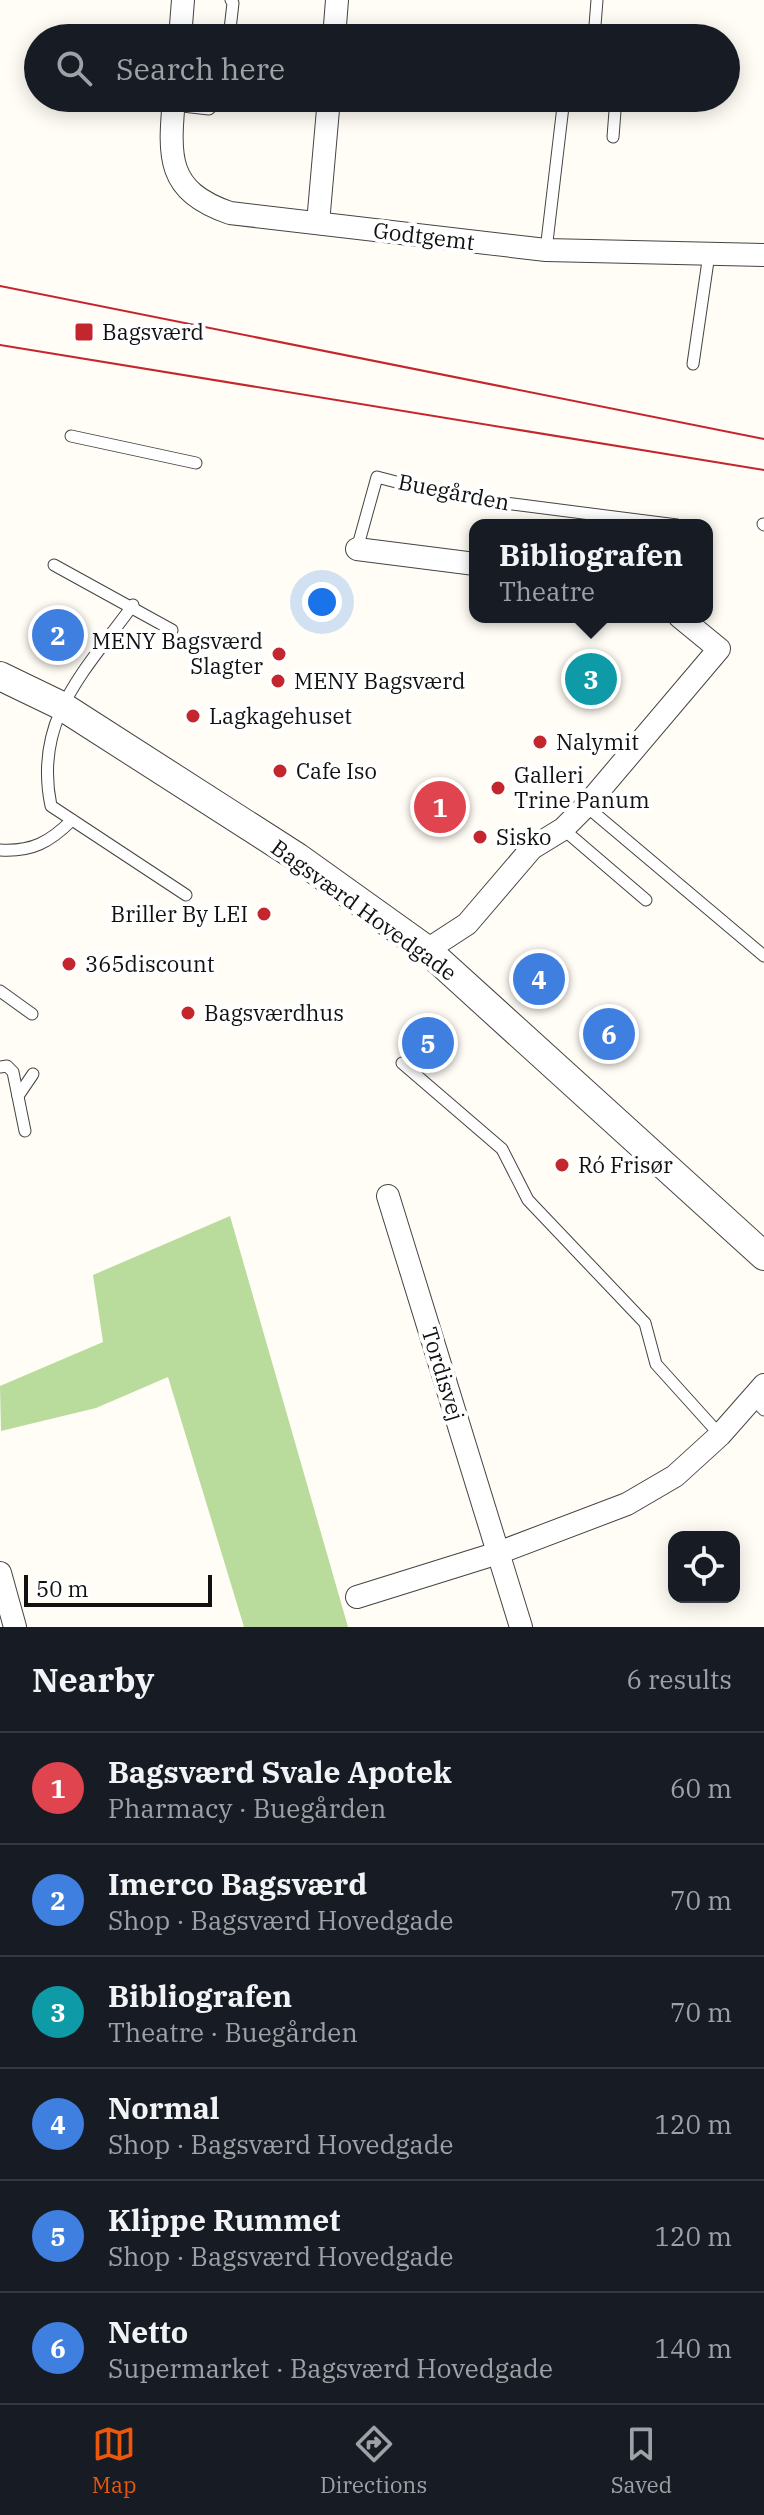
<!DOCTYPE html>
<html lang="en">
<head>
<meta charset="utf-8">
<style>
	:root { --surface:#171b24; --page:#20242c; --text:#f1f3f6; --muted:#9ea1a6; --line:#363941; --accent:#ea580c }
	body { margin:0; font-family:"IBM Plex Serif",serif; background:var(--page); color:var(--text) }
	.controls { position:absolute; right:24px; bottom:24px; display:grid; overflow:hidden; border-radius:16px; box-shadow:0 4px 20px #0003 }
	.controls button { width:72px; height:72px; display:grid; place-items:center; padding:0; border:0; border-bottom:2px solid var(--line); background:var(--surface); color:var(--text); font:40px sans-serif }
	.scale { position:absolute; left:24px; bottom:20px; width:188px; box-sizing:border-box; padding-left:8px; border:4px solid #111; border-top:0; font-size:22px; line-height:28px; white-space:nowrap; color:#111; -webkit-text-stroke:6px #fff; paint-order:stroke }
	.you { position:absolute; left:322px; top:602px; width:28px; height:28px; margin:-20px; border:6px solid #fff; border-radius:50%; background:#1a73e8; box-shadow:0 0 0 12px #1a73e833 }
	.badge { display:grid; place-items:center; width:52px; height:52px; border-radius:50%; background:var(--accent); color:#fff; font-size:26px; font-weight:700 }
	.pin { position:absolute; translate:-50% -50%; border:4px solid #fff; box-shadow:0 2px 8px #0006 }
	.popup { position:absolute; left:469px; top:519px; width:244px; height:104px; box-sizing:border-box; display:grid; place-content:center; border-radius:16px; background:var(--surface); filter:drop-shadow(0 2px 6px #0005); font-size:26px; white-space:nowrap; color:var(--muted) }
	.popup b { font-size:30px; color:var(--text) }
	.popup::after { content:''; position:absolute; left:50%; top:100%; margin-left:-16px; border:16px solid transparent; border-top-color:var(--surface) }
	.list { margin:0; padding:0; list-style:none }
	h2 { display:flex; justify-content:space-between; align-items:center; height:104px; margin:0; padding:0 32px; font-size:34px }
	h2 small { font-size:26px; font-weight:400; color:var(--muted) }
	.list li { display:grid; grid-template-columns:52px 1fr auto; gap:24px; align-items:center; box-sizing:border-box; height:112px; padding:0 32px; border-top:2px solid var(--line) }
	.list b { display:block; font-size:30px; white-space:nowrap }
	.list p { margin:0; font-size:26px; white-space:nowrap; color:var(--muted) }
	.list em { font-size:26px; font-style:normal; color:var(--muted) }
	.icon { flex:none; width:44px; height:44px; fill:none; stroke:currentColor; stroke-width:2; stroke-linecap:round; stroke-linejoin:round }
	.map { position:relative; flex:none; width:764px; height:1627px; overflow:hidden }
	.search { position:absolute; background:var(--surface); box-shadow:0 4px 20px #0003; left:24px; right:24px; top:24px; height:88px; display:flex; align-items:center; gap:20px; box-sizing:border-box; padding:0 28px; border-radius:44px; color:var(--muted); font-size:30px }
	.sheet { height:776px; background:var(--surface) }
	nav { display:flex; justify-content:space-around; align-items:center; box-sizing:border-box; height:112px; border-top:2px solid var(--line); background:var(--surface); font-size:22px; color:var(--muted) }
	nav a { display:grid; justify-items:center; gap:4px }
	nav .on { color:var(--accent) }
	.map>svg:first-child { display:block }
	.forest { fill:#b9dc9c }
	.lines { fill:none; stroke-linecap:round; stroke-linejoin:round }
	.service-casing { stroke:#444; stroke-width:13 }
	.minor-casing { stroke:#444; stroke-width:24 }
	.tertiary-casing { stroke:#444; stroke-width:30 }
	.service { stroke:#fff; stroke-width:11 }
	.minor { stroke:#fff; stroke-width:22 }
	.tertiary { stroke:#fff; stroke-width:28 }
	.tram { stroke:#c4262e; stroke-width:2 }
	.poi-dot { fill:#c4262e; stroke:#fff; stroke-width:3 }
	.labels { text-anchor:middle; stroke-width:8; stroke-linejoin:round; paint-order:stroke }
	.street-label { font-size:22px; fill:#111; stroke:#fff }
	.poi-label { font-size:22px; fill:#111; stroke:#fff; text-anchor:start }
</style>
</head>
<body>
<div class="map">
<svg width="764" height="1627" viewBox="0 0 764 1627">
	<rect width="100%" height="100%" fill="#fffdf5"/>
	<!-- forest -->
	<path class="forest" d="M230,1216L348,1627H244L168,1377L96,1408L1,1431L0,1386L103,1342L93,1275Z"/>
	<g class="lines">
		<!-- service casing -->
		<g class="service-casing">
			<g id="service">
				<path d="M229,38L233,3L231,0"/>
				<path d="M594,38L597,0"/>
				<path d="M174,105L209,109L221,98"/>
				<path d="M613,137L616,98"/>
				<path d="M546,250L564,98"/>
				<path d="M693,364L709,254"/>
				<path d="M71,436L196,463"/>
				<path d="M763,524L764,525"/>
				<path d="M357,549L377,477L450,496L677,525"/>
				<path d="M54,565L172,630"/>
				<path d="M133,605C85,671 33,719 51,806L186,895"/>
				<path d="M586,806L764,956"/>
				<path d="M563,829L646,900"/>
				<path d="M0,850C32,852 50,842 72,820"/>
				<path d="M0,991L32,1014"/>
				<path d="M402,1063L502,1149L528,1200L645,1323L656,1364L720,1435"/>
				<path d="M0,1067L7,1066L13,1072L25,1131"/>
				<path d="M18,1096L33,1074"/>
				<path d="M752,1398L764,1410"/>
			</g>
		</g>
		<!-- minor casing -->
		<g class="minor-casing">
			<g id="minor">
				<path d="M180,38L183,0"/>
				<path d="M334,38L337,0"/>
				<path d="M174,98C169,157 166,191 230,213L546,250L764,255"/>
				<path d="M318,223L329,98"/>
				<path d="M357,549L475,564"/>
				<path d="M427,950L467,924L532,848L563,829L586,806L719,649L680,617"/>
				<path d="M388,1196L521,1627"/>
				<path d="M0,1573L15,1627"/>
				<path d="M357,1597L498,1553L627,1504L675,1476L720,1435L764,1385"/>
			</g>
		</g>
		<!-- tertiary casing -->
		<g class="tertiary-casing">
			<path id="tertiary" d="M0,676L60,705L297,857L427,950L764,1256"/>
		</g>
		<!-- service -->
		<use href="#service" class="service"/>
		<!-- minor -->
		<use href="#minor" class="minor"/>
		<!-- tertiary -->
		<use href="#tertiary" class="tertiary"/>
		<!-- tram -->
		<g class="tram">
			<path d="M0,286L764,439"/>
			<path d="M0,345L764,470"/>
		</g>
	</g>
	<!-- markers -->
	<g class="poi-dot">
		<rect x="74" y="322" width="20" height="20" rx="4"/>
		<circle cx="279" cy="654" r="8"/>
		<circle cx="278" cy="681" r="8"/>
		<circle cx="193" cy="716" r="8"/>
		<circle cx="540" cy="742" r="8"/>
		<circle cx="280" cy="771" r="8"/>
		<circle cx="498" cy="788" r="8"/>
		<circle cx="480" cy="837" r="8"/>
		<circle cx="264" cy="914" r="8"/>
		<circle cx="69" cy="964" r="8"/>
		<circle cx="188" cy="1013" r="8"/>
		<circle cx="562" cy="1165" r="8"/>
	</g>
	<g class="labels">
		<!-- street labels -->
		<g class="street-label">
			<text transform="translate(424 236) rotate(7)" y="8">Godtgemt</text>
			<text transform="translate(454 492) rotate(11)" y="8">Buegården</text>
			<text transform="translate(364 910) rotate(36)" y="8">Bagsværd Hovedgade</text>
			<text transform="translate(443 1374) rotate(73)" y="8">Tordisvej</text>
		</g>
		<!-- poi labels -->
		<g class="poi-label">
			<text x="102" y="340">Bagsværd</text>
			<text x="263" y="649" text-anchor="end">MENY Bagsværd<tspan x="263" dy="25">Slagter</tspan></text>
			<text x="294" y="689">MENY Bagsværd</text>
			<text x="209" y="724">Lagkagehuset</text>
			<text x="556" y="750">Nalymit</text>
			<text x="296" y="779">Cafe Iso</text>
			<text x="514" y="783">Galleri<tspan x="514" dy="25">Trine Panum</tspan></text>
			<text x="496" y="845">Sisko</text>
			<text x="248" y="922" text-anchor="end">Briller By LEI</text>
			<text x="85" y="972">365discount</text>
			<text x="204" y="1021">Bagsværdhus</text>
			<text x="578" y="1173">Ró Frisør</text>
		</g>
	</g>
</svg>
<div class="controls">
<button><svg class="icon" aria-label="locate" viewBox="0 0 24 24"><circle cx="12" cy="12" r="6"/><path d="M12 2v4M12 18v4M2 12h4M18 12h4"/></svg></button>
</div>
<div class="scale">50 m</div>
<div class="you"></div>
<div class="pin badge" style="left:440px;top:807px;background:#e0444e">1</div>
<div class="pin badge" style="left:58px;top:635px;background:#3f7fe0">2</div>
<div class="pin badge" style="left:591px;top:679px;background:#0f9aa8">3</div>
<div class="popup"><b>Bibliografen</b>Theatre</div>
<div class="pin badge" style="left:539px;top:979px;background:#3f7fe0">4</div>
<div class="pin badge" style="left:428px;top:1043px;background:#3f7fe0">5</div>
<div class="pin badge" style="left:609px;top:1034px;background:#3f7fe0">6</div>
<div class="search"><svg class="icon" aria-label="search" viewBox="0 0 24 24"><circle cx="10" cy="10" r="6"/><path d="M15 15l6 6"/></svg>Search here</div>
</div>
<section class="sheet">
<h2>Nearby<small>6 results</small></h2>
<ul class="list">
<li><span class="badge" style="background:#e0444e">1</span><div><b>Bagsværd Svale Apotek</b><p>Pharmacy · Buegården</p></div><em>60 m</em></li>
<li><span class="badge" style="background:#3f7fe0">2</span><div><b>Imerco Bagsværd</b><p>Shop · Bagsværd Hovedgade</p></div><em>70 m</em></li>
<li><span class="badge" style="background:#0f9aa8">3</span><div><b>Bibliografen</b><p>Theatre · Buegården</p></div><em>70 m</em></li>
<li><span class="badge" style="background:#3f7fe0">4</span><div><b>Normal</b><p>Shop · Bagsværd Hovedgade</p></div><em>120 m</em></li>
<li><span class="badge" style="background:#3f7fe0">5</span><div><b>Klippe Rummet</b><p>Shop · Bagsværd Hovedgade</p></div><em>120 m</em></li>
<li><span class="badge" style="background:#3f7fe0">6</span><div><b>Netto</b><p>Supermarket · Bagsværd Hovedgade</p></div><em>140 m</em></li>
</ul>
</section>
<nav>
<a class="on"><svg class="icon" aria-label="map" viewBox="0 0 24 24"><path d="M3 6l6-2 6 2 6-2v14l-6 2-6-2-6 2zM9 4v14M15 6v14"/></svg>Map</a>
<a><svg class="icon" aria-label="directions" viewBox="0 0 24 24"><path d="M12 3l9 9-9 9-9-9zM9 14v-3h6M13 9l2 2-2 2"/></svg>Directions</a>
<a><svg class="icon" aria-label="saved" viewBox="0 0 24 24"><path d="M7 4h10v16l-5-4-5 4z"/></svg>Saved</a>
</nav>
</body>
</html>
